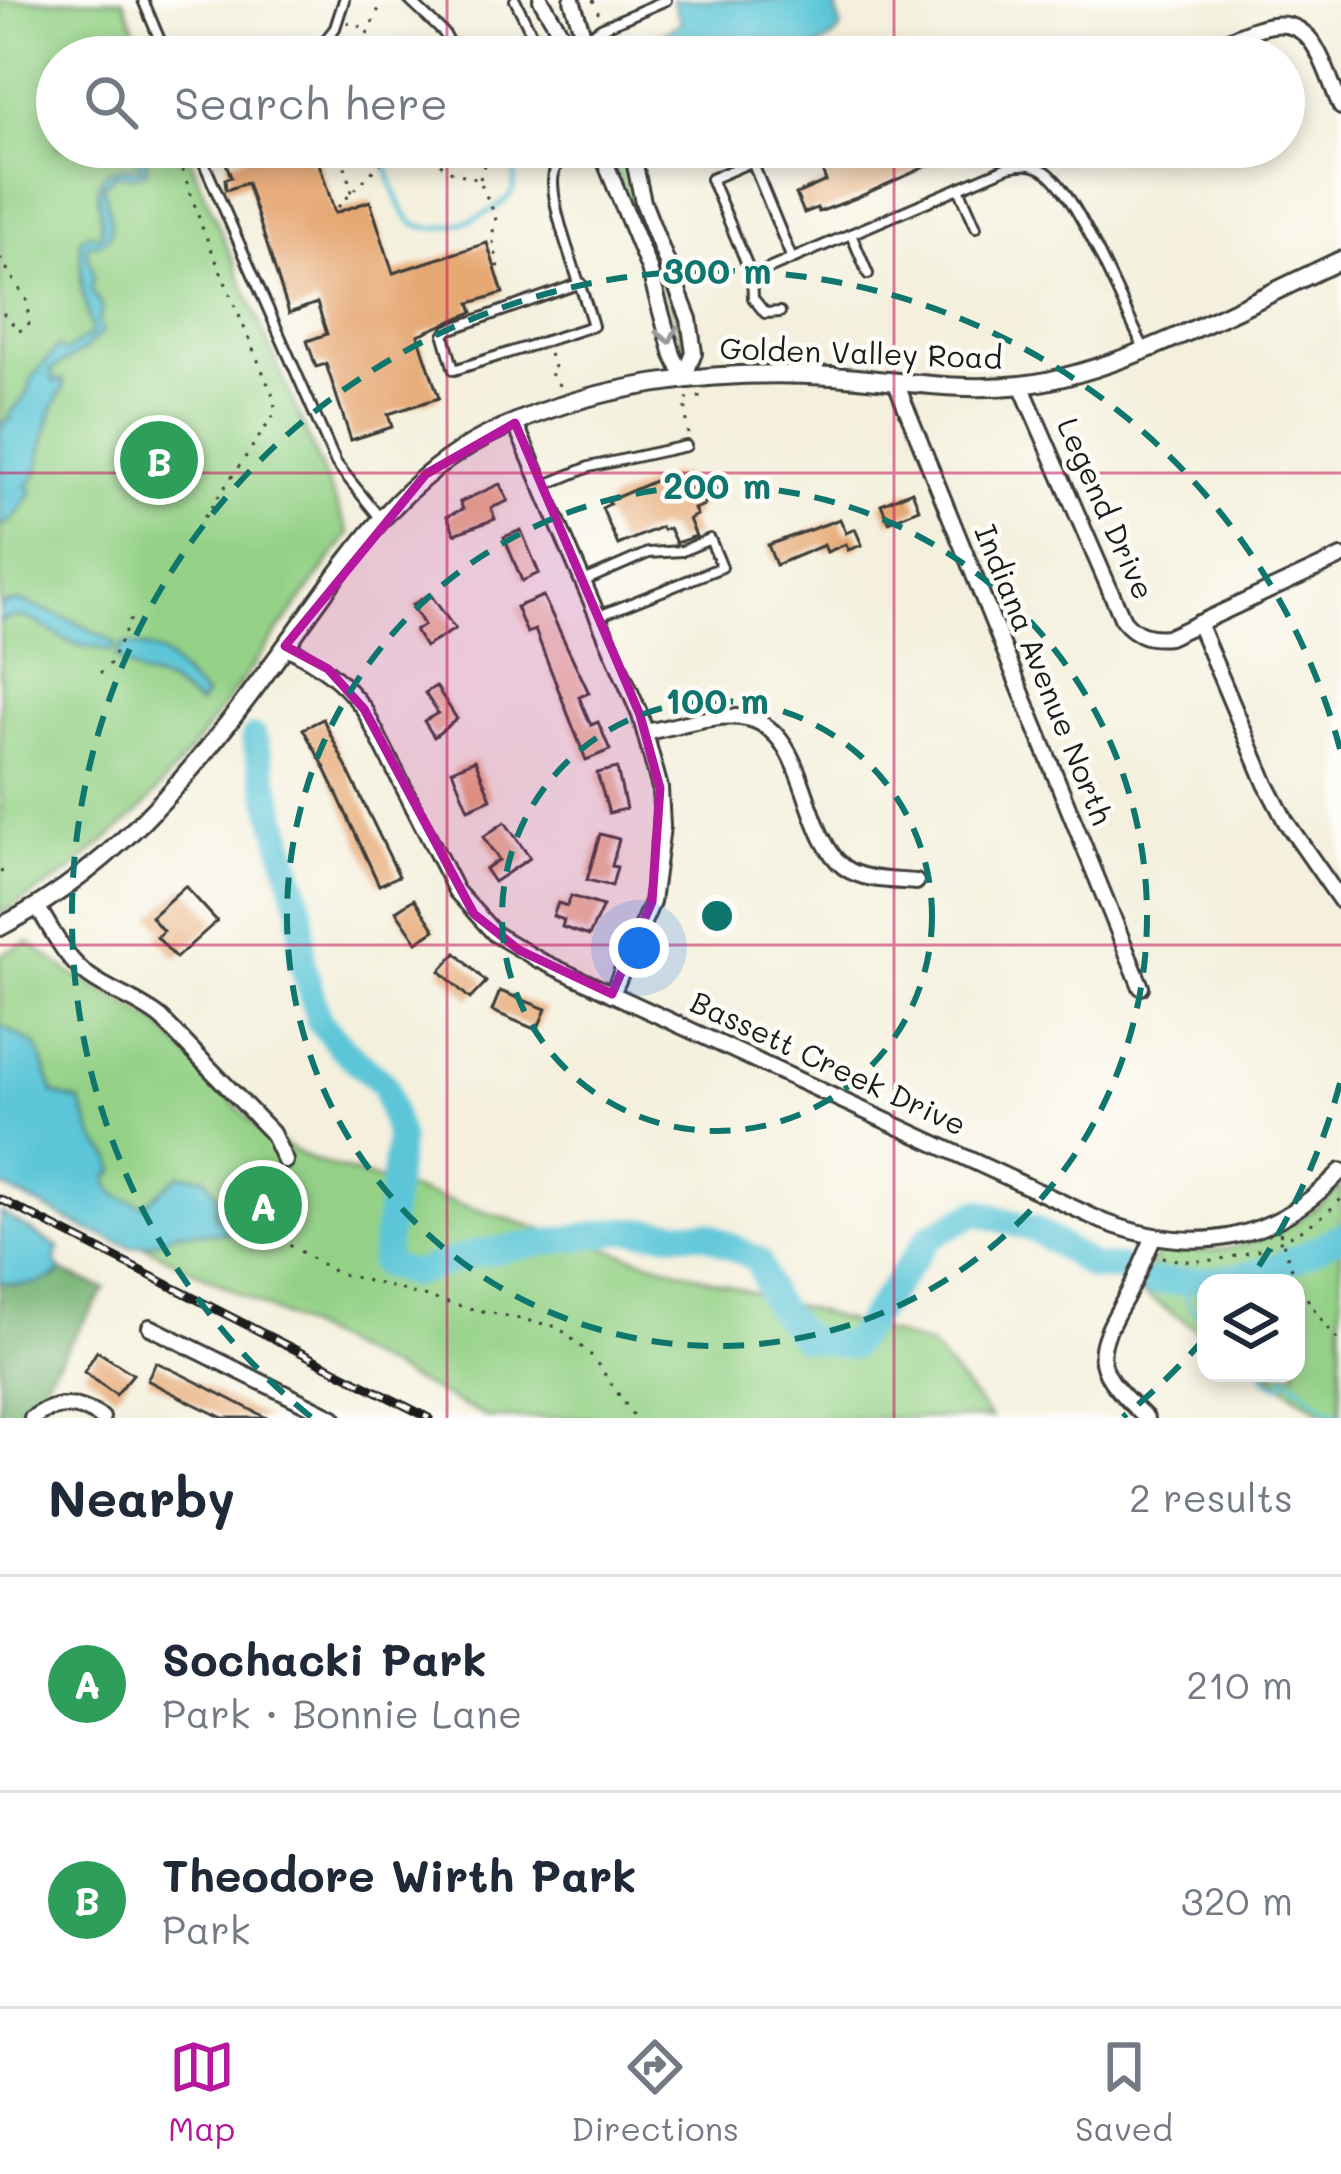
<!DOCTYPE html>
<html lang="en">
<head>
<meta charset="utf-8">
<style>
	:root { --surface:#fff; --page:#f6f6f7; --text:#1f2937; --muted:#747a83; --line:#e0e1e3; --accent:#b5179e }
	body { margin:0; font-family:Mali,sans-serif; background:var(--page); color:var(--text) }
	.controls { position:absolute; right:36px; bottom:36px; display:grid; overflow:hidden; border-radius:24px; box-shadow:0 6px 18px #0003 }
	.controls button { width:108px; height:108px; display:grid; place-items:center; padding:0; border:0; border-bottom:3px solid var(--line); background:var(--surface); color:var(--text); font:60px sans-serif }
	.you { position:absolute; left:639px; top:948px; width:42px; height:42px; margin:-30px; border:9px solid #fff; border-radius:50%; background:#1a73e8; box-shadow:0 0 0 18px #1a73e833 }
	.badge { display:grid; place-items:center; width:78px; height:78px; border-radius:50%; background:var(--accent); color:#fff; font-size:39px; font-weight:700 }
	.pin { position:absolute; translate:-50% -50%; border:6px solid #fff; box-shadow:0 3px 12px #0006 }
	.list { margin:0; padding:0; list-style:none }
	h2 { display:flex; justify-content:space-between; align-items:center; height:156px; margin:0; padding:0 48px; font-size:51px }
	h2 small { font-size:39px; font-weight:400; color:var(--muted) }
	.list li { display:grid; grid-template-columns:78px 1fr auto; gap:36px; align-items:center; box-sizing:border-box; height:216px; padding:0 48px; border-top:3px solid var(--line) }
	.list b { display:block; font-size:45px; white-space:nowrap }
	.list p { margin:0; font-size:39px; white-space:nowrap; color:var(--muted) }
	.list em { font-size:39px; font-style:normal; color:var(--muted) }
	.icon { flex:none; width:66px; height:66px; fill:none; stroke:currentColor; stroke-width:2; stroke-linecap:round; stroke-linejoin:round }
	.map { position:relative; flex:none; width:1341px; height:1418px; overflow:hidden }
	.search { position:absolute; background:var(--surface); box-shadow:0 6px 18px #0003; left:36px; right:36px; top:36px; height:132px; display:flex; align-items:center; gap:30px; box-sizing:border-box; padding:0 42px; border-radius:66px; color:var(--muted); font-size:45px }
	.sheet { height:588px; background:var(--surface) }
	nav { display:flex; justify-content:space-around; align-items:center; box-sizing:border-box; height:168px; border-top:3px solid var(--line); background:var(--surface); font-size:33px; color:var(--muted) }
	nav a { display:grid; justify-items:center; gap:6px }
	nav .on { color:var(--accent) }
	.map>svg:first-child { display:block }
	.green { fill:#94d187; stroke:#587652; stroke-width:3 }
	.forest { fill:#77b374; stroke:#4a6848; stroke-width:3 }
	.water { fill:#5cc6d8; stroke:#3c717a; stroke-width:3 }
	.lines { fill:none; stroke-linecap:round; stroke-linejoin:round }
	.stream { stroke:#5cc6d8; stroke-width:4.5 }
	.river { stroke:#5cc6d8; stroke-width:27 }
	.building { fill:#e6a873 }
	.service-casing { stroke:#3c3c39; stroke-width:14 }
	.minor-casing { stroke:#3c3c39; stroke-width:20 }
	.tertiary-casing { stroke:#3c3c39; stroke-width:22 }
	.path { stroke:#3c3c39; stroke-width:3; stroke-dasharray:3 9; stroke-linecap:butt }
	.service { stroke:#fff; stroke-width:8 }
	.minor { stroke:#fff; stroke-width:14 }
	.tertiary { stroke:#fff; stroke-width:16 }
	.rail-casing { stroke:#1c1c1c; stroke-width:9 }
	.rail { stroke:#fdfcf7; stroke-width:4.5; stroke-dasharray:14; stroke-linecap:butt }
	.oneway { stroke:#999 }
	.marked { fill:#b5179e; fill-opacity:0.2; stroke:#b5179e; stroke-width:9; stroke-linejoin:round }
	.grid { fill:none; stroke:#c2185b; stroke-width:3; stroke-opacity:0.55 }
	.ring { fill:none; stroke:#0f766e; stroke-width:6; stroke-dasharray:21 15 }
	.labels { text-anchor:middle; stroke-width:9; stroke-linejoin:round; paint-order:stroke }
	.street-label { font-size:30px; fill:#1c1c1c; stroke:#fdfcf7 }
	.centre { fill:#0f766e; stroke:#fdfcf7; stroke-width:6 }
	.ring-label { font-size:36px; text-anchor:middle; font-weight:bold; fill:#0f766e; stroke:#fdfcf7; stroke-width:9; stroke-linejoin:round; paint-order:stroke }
</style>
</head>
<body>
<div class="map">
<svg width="1341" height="1418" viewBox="0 0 1341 1418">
	<rect width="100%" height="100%" fill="#fdfcf7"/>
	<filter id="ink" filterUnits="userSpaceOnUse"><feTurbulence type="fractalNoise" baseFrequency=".00833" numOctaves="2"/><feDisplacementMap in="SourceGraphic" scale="24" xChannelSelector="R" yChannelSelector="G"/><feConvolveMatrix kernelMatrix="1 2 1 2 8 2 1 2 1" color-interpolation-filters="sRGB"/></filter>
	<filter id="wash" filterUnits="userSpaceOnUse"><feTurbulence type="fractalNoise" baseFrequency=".004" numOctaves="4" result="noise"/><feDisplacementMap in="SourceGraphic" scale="48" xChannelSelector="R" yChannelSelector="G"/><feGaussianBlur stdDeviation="2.7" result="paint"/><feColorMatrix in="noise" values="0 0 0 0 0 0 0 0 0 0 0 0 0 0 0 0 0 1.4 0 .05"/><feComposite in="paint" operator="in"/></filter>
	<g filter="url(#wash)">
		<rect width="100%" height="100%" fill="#f4f0dd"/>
		<!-- green -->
		<g class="green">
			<path d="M0,0H123L147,57H57V147H185L349,534L195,745L142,809L68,873L0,914Z"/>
			<path d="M626,147L683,311L688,349L684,351L674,313L607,152L618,153Z"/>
			<path d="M28,942L67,971L155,1021L261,1132L312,1160L931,1346L991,1418H488L0,1174V955Z"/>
			<path d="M1341,1186V1418H1330L1265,1373H1296V1283H1206V1335L1137,1290L1158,1253C1176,1248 1196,1253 1215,1250C1263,1244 1308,1220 1341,1186Z"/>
		</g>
		<!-- forest -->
		<path class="forest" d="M61,1271L105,1289L21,1418H0V1282L55,1278Z"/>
		<!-- water -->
		<g class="water">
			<path d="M672,0H834L841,28C817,66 734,57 694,57L692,42L687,39C660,43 646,57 620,57L681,23Z"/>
			<path d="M129,147H134L147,161V172L131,177L118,174L103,185C107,205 125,246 89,244L86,248L94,276L91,290L102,307L98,324L103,331L84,350L51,370L54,382L63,379L64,388C49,406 42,450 37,474L27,486L32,492C22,504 16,522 0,526V431L5,420H11L10,413L25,397L34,375L58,347L65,352L92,333L82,289L80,240L89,233L98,237L101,234C105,213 86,180 112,170C122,166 132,170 142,168Z"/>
			<path d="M19,601L74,621L115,643L111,652C98,646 84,648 72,643C46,633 30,606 0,622V605Z"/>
			<path d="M122,644C181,650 164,665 205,695L199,705L167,682L141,675L116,658Z"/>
			<path d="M0,1025L37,1046L54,1094L80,1101L94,1138L112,1159L115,1172L108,1176C106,1197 128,1199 143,1206L179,1175L205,1177L218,1196L215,1215L228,1224L227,1233L178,1232L149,1245L131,1247L88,1230L0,1185Z"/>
			<path d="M0,1212L59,1248L55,1261L61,1271C46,1286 20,1287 0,1282Z"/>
		</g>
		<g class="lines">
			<!-- stream -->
			<g class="stream">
				<path d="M379,147C389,169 394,199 408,218C426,243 497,215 511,194C518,182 513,162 517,147"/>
				<path d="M1175,1281L1194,1311L1206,1313"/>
				<path d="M1262,1373L1269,1382L1281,1386L1285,1376C1306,1388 1313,1404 1341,1416"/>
			</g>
			<!-- river -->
			<g class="river">
				<path d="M254,738L301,911L302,962L319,1021L343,1049L384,1084L399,1139L383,1264L412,1274L474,1254L624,1230L706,1234L758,1260L771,1298L803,1338L851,1346L930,1236L978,1212L1036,1230L1093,1267L1120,1268"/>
				<path d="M1152,1282C1233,1281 1271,1277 1341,1235"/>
			</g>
		</g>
		<g id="blocks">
			<!-- building -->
			<g class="building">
				<path d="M276,147H306L311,163L318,160L335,213L370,201L393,273L487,243L503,293L470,303L473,312L418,335L439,398L388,414L392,427L351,440L326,364L316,367L307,341L327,334L317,303L289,313L247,183L226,190L225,179L231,177L226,163Z"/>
				<path d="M813,147H969L856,198L819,212L817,208L804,213L796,194L826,181Z"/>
				<path d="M673,473L675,477L683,474L690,489L697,486L705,505L694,509L697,515L689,519L696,536L676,543L669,528L663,530L661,527L618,545L602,508L610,504L608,501Z"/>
				<path d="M500,484L508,501L491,508L495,519L455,534L447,516L463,509L460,502Z"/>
				<path d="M912,491L919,509L889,522L881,504Z"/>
				<path d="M840,519L846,533L855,529L862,545L848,550L846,544L827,552L824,545L776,565L768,545Z"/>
				<path d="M521,530L539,573L522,581L504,537Z"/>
				<path d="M430,594L455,629L425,647L415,631L424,625L412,605Z"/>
				<path d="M543,596L589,693L579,697L591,725L598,722L610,750L586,760L535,630L527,633L516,607Z"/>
				<path d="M436,686L457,719L434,737L424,721L438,713L425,693Z"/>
				<path d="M323,719L399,876L379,885L324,766L303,729Z"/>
				<path d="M475,760L491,799L468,809L452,770Z"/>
				<path d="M617,768L626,809L609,813L597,773Z"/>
				<path d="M505,822L530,858L494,882L485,869L499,860L483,837Z"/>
				<path d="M600,834L619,839L612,866L617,867L612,886L587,880Z"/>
				<path d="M185,886L217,921L176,958L157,937L163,931L151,917Z"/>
				<path d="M571,896L603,906L589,936L562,927L564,920L553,916L558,903L567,906Z"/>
				<path d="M414,899L435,930L417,942L396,911Z"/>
				<path d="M456,953L486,982L470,999L440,971Z"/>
				<path d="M500,991L546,1009L537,1030L492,1011Z"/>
				<path d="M97,1351L133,1374L116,1395L84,1372Z"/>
				<path d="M156,1362L187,1377L267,1418H223L190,1402L147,1380Z"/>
			</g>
		</g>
	</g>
	<g filter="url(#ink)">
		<use href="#blocks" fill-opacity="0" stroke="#3c3c39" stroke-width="3"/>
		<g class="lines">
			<!-- service casing -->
			<g class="service-casing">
				<g id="service">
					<path d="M143,0L167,57"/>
					<path d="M409,0L444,33L457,57"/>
					<path d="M515,0L543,57"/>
					<path d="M582,41L601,28L666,0"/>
					<path d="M312,57L335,28L344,0"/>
					<path d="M511,57L538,46"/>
					<path d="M233,147L203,161L336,463L380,518"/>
					<path d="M567,147C559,158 553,168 553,183C554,221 582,286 593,326L454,370L444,336L448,330L581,283"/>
					<path d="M746,147L792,259L1008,167C1021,164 1033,163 1045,171C1076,190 1124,310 1144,348"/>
					<path d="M753,161L711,179L752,276L753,298L765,313L780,312"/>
					<path d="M959,188L976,227"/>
					<path d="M851,234L868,274"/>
					<path d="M752,276L792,259"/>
					<path d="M543,486L589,467L686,446"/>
					<path d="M584,581L648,553L682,551L710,539L722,567L599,616"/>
				</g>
			</g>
			<!-- minor casing -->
			<g class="minor-casing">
				<g id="minor">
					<path d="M541,0L575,57"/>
					<path d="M572,0L590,57"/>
					<path d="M1172,49C1181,49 1192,51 1201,49C1238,42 1285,0 1314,45C1326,64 1332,87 1341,107"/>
					<path d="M599,147L649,269L673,355L684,378"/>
					<path d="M631,147L643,202L689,319L694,353L684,378"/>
					<path d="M896,383L1141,987"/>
					<path d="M1021,385L1123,620C1136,636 1150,639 1169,637L1341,557"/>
					<path d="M515,423L640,715L660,788L662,827L652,902L612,994"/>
					<path d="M1198,623L1266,784L1286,822L1341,901"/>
					<path d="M285,646C318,663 342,679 364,709L456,891L495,934L539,960L1102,1221C1194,1256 1272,1244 1341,1171"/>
					<path d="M646,732C676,727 716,712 746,718C808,730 801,834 844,867C863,881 893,880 916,882"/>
					<path d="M38,908C53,931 65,959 89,976C112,993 139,1000 162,1019L272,1133L285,1161"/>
					<path d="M150,1327L334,1418"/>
					<path d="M32,1418C55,1402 79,1402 102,1418"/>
					<path d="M1146,1418C1096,1370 1089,1360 1125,1299C1136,1280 1144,1258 1153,1239"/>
				</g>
			</g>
			<!-- tertiary casing -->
			<g class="tertiary-casing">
				<path id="tertiary" d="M0,927C128,862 210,750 293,636C348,560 399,480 486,436C591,383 715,369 831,376C895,380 956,392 1021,385C1119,374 1249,302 1341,260"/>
			</g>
			<!-- path -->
			<g class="path">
				<path d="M593,0L599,15"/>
				<path d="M347,22L366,28"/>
				<path d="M345,57V47L366,36L383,0"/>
				<path d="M175,147L202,227L275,401L274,415L199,525"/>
				<path d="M331,147L344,163L352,193"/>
				<path d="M423,147L447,170L479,180L496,217L492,237L499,268"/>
				<path d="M480,179L489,147"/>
				<path d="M338,207L396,147"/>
				<path d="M0,258L27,301L29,326L19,331L0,309"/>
				<path d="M549,354L555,370L550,372L561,388"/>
				<path d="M688,434L685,399L706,396"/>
				<path d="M100,673L109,666L133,614"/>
				<path d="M0,872L3,871"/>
				<path d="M286,1175L291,1192L277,1209L272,1227L286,1243L335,1272L464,1307L558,1327L592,1356L635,1418"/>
				<path d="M1280,1232C1293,1282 1309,1305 1341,1344"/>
				<path d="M1162,1257C1219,1272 1301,1242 1341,1199"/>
			</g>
			<!-- service -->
			<use href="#service" class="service"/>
			<!-- minor -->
			<use href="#minor" class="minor"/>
			<!-- tertiary -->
			<use href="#tertiary" class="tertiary"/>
			<!-- rail casing -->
			<g class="rail-casing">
				<path id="rail" d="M0,1199L429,1418"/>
			</g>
			<!-- rail -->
			<use href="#rail" class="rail"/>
		</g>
		<!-- one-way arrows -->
		<defs><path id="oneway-chevron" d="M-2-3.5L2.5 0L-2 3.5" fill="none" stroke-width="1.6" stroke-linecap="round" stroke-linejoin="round" transform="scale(3)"/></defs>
		<use class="oneway" href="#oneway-chevron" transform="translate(668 335) rotate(77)"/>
	</g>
	<!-- marked area -->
	<path class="marked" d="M515,423L640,715L660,788L652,902L612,994L519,950L474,914L364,709L328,669L285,646L426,474Z"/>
	<!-- grid -->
	<path class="grid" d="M447,0V57M894,0V57M447,147V1418M894,147V1418M0,473H1341M0,945H1341"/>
	<!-- distance rings -->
	<g class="ring">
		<circle cx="717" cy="916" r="215"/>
		<circle cx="717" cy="916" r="430"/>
		<path d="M1340 1083A645 645 0 0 1 1249 1281M1204 1339A645 645 0 0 1 1123 1417M311 1417A645 645 0 1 1 1340 749"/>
	</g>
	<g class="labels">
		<!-- street labels -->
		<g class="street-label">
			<text transform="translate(861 354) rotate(2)" y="10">Golden Valley Road</text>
			<text transform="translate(1105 509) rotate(66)" y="10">Legend Drive</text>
			<text transform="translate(1043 675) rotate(68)" y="10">Indiana Avenue North</text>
			<text transform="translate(828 1064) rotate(25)" y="10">Bassett Creek Drive</text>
		</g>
	</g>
	<circle cx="717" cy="916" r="18" class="centre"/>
	<g class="ring-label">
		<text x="717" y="284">300 m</text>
		<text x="717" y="499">200 m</text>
		<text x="717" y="714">100 m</text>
	</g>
</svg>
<div class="controls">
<button><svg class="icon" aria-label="layers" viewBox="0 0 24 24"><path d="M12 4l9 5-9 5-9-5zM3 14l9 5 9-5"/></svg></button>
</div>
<div class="you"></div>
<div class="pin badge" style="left:263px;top:1205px;background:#2e9e5b">A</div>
<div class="pin badge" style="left:159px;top:460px;background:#2e9e5b">B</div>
<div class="search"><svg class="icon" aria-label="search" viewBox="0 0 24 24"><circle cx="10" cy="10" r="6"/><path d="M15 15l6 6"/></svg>Search here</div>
</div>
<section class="sheet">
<h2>Nearby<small>2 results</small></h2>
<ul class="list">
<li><span class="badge" style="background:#2e9e5b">A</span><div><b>Sochacki Park</b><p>Park · Bonnie Lane</p></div><em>210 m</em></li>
<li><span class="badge" style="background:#2e9e5b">B</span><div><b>Theodore Wirth Park</b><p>Park</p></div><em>320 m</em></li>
</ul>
</section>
<nav>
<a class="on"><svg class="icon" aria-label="map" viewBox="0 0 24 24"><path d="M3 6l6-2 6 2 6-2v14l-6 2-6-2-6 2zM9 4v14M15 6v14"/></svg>Map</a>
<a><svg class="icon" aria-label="directions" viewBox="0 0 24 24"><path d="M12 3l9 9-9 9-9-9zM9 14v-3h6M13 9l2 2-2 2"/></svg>Directions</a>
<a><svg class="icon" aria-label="saved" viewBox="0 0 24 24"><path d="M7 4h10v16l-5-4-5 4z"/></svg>Saved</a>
</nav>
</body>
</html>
